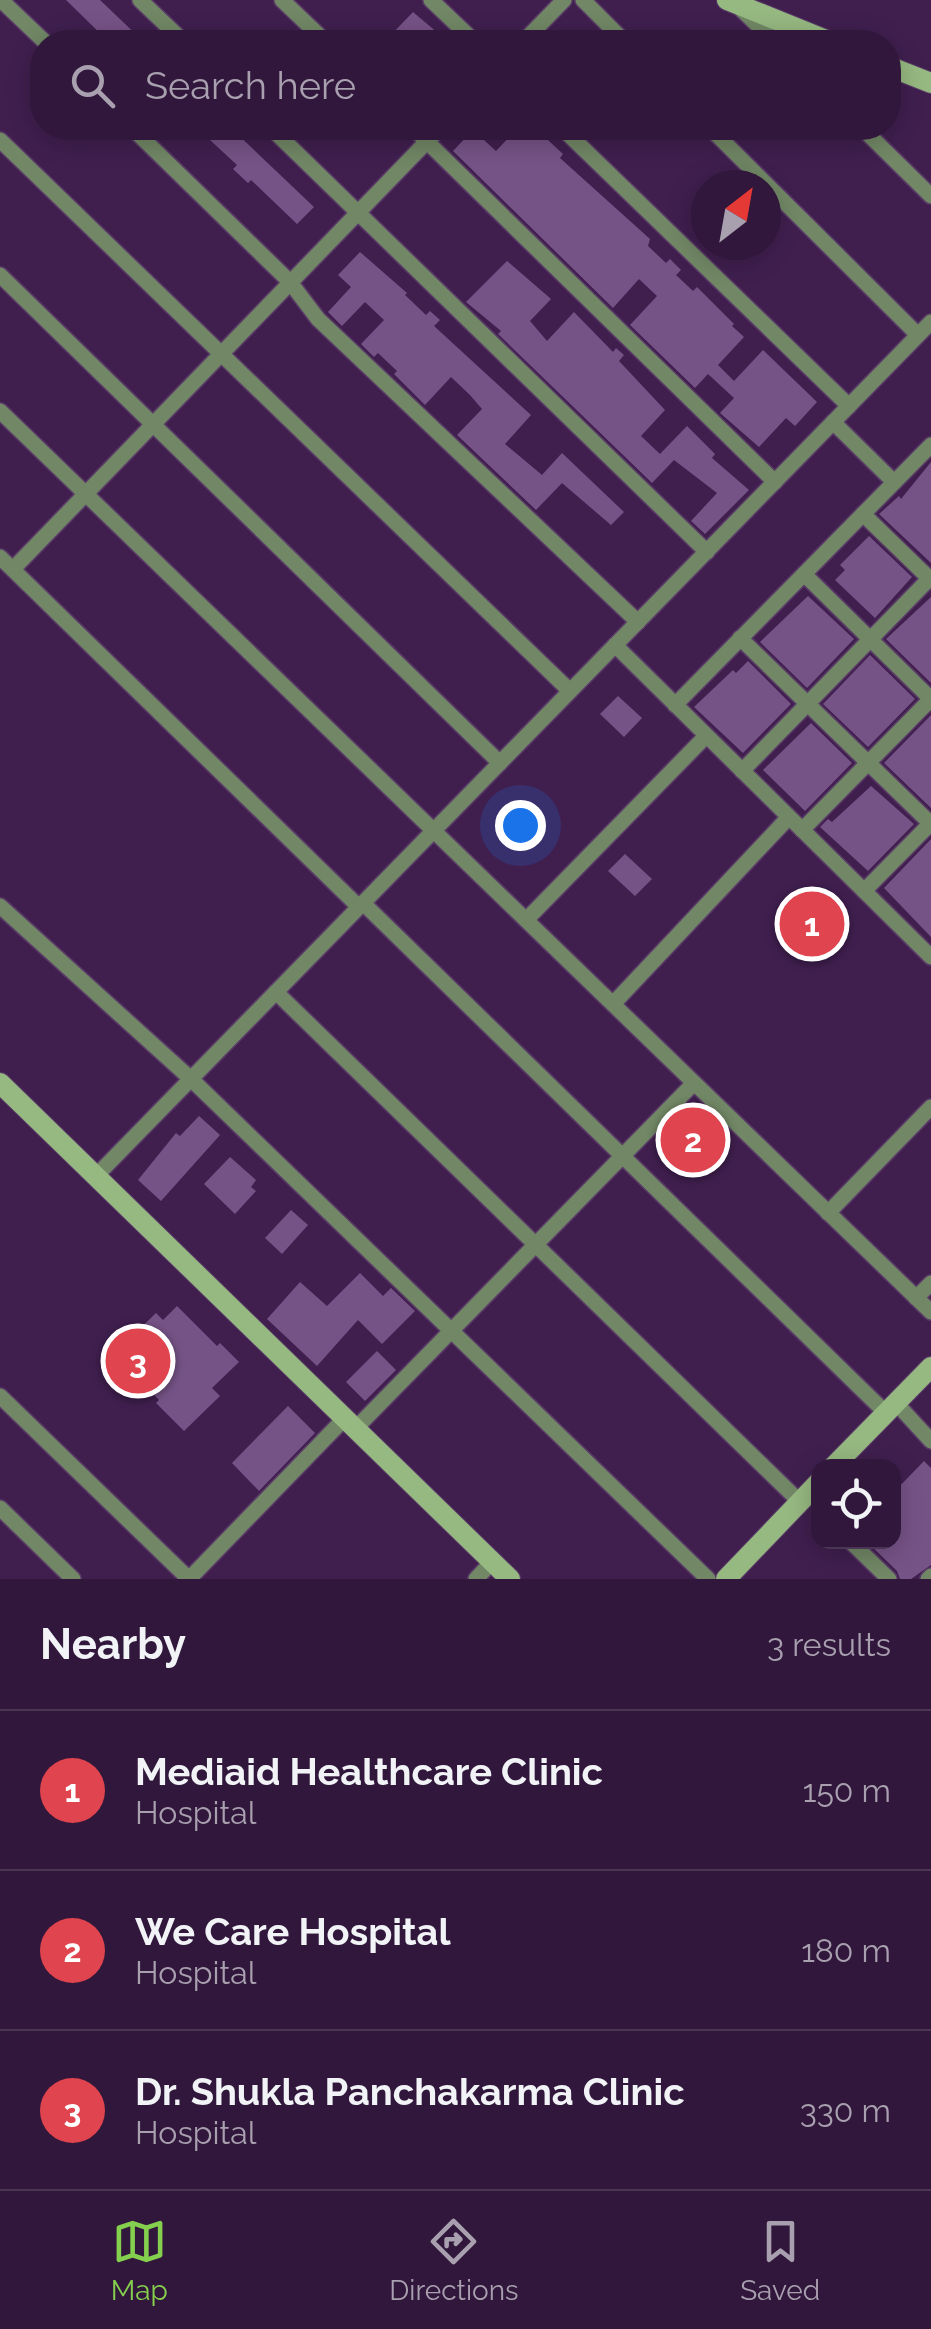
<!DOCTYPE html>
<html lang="en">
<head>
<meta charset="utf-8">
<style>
	:root { --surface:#30173b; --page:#382042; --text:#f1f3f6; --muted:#a89faf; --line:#4b3655; --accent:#84cf4d }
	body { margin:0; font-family:Raleway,sans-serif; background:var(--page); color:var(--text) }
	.controls { position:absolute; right:30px; bottom:30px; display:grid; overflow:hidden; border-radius:20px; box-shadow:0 5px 25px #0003 }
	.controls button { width:90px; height:90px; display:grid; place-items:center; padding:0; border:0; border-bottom:2px solid var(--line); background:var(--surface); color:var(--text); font:50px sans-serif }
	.compass { position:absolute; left:691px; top:170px; width:90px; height:90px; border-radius:50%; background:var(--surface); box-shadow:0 5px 25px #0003; rotate:31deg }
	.you { position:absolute; left:520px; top:825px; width:35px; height:35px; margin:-25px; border:8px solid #fff; border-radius:50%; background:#1a73e8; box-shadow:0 0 0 15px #1a73e833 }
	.badge { display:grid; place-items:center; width:65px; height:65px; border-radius:50%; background:var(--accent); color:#fff; font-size:32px; font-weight:700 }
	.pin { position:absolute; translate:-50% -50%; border:5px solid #fff; box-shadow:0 2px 10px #0006 }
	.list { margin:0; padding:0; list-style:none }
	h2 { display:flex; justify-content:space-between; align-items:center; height:130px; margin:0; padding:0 40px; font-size:42px }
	h2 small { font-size:32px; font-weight:400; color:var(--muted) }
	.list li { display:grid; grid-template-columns:65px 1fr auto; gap:30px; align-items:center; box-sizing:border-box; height:160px; padding:0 40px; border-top:2px solid var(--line) }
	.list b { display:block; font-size:38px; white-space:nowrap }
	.list p { margin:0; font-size:32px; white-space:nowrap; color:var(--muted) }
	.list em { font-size:32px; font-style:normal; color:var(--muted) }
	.icon { flex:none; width:55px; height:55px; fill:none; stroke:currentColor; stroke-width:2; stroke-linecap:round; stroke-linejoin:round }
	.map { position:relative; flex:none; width:931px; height:1579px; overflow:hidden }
	.search { position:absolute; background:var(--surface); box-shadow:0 5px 25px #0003; left:30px; right:30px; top:30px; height:110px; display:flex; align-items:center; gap:25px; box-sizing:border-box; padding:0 35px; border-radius:40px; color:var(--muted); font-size:38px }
	.sheet { height:610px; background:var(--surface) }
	nav { display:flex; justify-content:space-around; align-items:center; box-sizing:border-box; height:140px; border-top:2px solid var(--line); background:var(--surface); font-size:28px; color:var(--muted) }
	nav a { display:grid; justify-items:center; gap:5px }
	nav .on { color:var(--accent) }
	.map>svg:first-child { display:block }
	.building { fill:#765387 }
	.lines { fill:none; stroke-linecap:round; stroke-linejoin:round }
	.street-casing { stroke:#5a3b68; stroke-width:18 }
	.secondary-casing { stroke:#5a3b68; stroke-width:22 }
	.street { stroke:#718765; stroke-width:15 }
	.secondary { stroke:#96b881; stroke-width:20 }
</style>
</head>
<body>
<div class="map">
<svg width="931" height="1579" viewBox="0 0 931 1579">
	<rect width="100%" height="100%" fill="#401f4f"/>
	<!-- building -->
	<g class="building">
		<path d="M66,0H100L144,42H109Z"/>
		<path d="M413,12L432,28L447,42H395L389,37Z"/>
		<path d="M197,128H231L314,207L297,224L251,180L248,183L233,169L237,165Z"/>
		<path d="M518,128H535L563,154L560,158L650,239L648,246L666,263L670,259L681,270L676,275L693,291L697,287L734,324L732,326L744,337L718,365L734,381L763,350L817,402L795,426L786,418L759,447L720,413L734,398L708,374L695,388L630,325L657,296L639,279L613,308L453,151L473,130L496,151Z"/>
		<path d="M360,252L407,293L405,295L426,315L430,311L440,320L434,326L531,415L505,444L542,475L562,453L624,512L611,525L562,483L536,510L457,435L482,409L470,395L451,377L425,405L394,374L397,371L378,353L374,357L361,344L384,320L365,302L342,326L328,312L351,287L338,275Z"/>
		<path d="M507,261L551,299L530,321L547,341L574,312L613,352L616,348L624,355L619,361L665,410L641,436L660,454L687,426L715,454L712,458L749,490L705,534L691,521L717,493L674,460L652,483L498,334L501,331L466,302Z"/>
		<path d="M931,462V563L879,514L899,496L901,499Z"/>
		<path d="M869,536L912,577L875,618L835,580L845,570L840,565Z"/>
		<path d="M808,596L854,639L807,688L760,642Z"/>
		<path d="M931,597V683L886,639Z"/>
		<path d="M870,655L915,699L868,747L823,704Z"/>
		<path d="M748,661L791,704L743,753L694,707L733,670L736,673Z"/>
		<path d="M618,696L642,718L624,737L600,714Z"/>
		<path d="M931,715V808L884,763Z"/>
		<path d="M811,723L852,763L805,811L763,770Z"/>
		<path d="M871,786L914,824L868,871L820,827L828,819L832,822Z"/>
		<path d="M931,839V937L884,888Z"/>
		<path d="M625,854L652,879L635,896L608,871Z"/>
		<path d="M817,898L839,921L819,941L797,920Z"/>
		<path d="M199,1116L220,1135L161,1201L138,1180L176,1133L180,1136Z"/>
		<path d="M693,1130L709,1146L691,1164L674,1147Z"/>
		<path d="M230,1157L256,1180L251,1187L256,1191L235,1214L204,1184Z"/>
		<path d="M291,1210L308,1225L282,1254L265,1238Z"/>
		<path d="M360,1273L383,1296L391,1288L415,1311L382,1344L358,1320L317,1366L267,1319L300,1282L327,1306Z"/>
		<path d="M177,1306L217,1346L220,1343L239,1362L212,1388L220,1396L184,1431L156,1403L159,1400L114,1354L156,1313L163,1320Z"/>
		<path d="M377,1351L396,1370L365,1401L346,1382Z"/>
		<path d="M288,1406L315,1433L259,1491L232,1463Z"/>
		<path d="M924,1461L931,1468V1565L911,1579H900L897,1571L867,1542H894V1492Z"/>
	</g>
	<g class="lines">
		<!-- street casing -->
		<g class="street-casing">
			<g id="street">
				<path d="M1,0L45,42"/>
				<path d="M140,0L184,42"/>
				<path d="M282,0L326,42"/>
				<path d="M431,0L475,42"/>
				<path d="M583,0L625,42"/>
				<path d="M742,10L775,42"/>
				<path d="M523,42L564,0"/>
				<path d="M132,128L290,282L318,319L638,622"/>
				<path d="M271,128L707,552"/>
				<path d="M413,128L775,482"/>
				<path d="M562,128L849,406"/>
				<path d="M710,128L918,335"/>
				<path d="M862,128L931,196"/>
				<path d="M0,140L570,691"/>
				<path d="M0,275L500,763"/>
				<path d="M0,411L931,1312"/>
				<path d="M833,422L894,482"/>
				<path d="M863,514L931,580"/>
				<path d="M0,557L359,907"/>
				<path d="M13,569L440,128"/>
				<path d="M804,574L931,699"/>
				<path d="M740,638L931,824"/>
				<path d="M615,645L931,957"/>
				<path d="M675,705L931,445"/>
				<path d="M742,771L931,577"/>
				<path d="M802,830L931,699"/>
				<path d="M864,891L931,823"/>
				<path d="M363,903L886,1413"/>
				<path d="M0,906L191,1079L708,1579"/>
				<path d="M526,920L706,736"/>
				<path d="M276,992L800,1502"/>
				<path d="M613,1004L789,817"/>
				<path d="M96,1176L931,322"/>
				<path d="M828,1213L931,1107"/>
				<path d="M916,1298L931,1283"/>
				<path d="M0,1396L189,1579"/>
				<path d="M896,1403L931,1441"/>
				<path d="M355,1429L694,1083"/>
				<path d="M0,1508L73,1579"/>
				<path d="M851,1542L889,1579"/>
				<path d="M189,1579L345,1418"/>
				<path d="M476,1579L492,1562"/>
				<path d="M928,1579L931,1576"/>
			</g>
		</g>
		<!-- secondary casing -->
		<g class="secondary-casing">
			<g id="secondary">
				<path d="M727,0L831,42"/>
				<path d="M888,66L931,83"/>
				<path d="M0,1083L510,1579"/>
				<path d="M834,1466L931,1367"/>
				<path d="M726,1579L818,1483"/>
			</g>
		</g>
		<!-- street -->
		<use href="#street" class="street"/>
		<!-- secondary -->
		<use href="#secondary" class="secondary"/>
	</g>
</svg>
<div class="controls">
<button><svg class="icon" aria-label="locate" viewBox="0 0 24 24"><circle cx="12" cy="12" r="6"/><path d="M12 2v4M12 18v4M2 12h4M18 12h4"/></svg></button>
</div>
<svg class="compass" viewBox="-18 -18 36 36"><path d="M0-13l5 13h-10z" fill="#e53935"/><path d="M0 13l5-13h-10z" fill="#a89faf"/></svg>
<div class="you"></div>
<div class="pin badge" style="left:812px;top:924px;background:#e0444e">1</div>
<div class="pin badge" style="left:693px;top:1140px;background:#e0444e">2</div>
<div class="pin badge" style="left:138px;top:1361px;background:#e0444e">3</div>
<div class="search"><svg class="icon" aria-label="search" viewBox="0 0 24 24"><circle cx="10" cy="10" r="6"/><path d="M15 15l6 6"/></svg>Search here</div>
</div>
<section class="sheet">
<h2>Nearby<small>3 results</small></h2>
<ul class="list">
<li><span class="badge" style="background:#e0444e">1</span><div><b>Mediaid Healthcare Clinic</b><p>Hospital</p></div><em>150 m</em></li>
<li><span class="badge" style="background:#e0444e">2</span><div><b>We Care Hospital</b><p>Hospital</p></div><em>180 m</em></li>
<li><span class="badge" style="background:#e0444e">3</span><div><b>Dr. Shukla Panchakarma Clinic</b><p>Hospital</p></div><em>330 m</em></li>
</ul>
</section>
<nav>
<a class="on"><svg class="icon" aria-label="map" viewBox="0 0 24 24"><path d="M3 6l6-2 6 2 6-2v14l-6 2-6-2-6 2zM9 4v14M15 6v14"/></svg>Map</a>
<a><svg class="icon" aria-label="directions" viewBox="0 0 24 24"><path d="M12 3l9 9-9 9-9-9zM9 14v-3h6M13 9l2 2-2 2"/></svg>Directions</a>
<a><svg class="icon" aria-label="saved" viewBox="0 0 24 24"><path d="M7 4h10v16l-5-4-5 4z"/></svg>Saved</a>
</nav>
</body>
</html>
